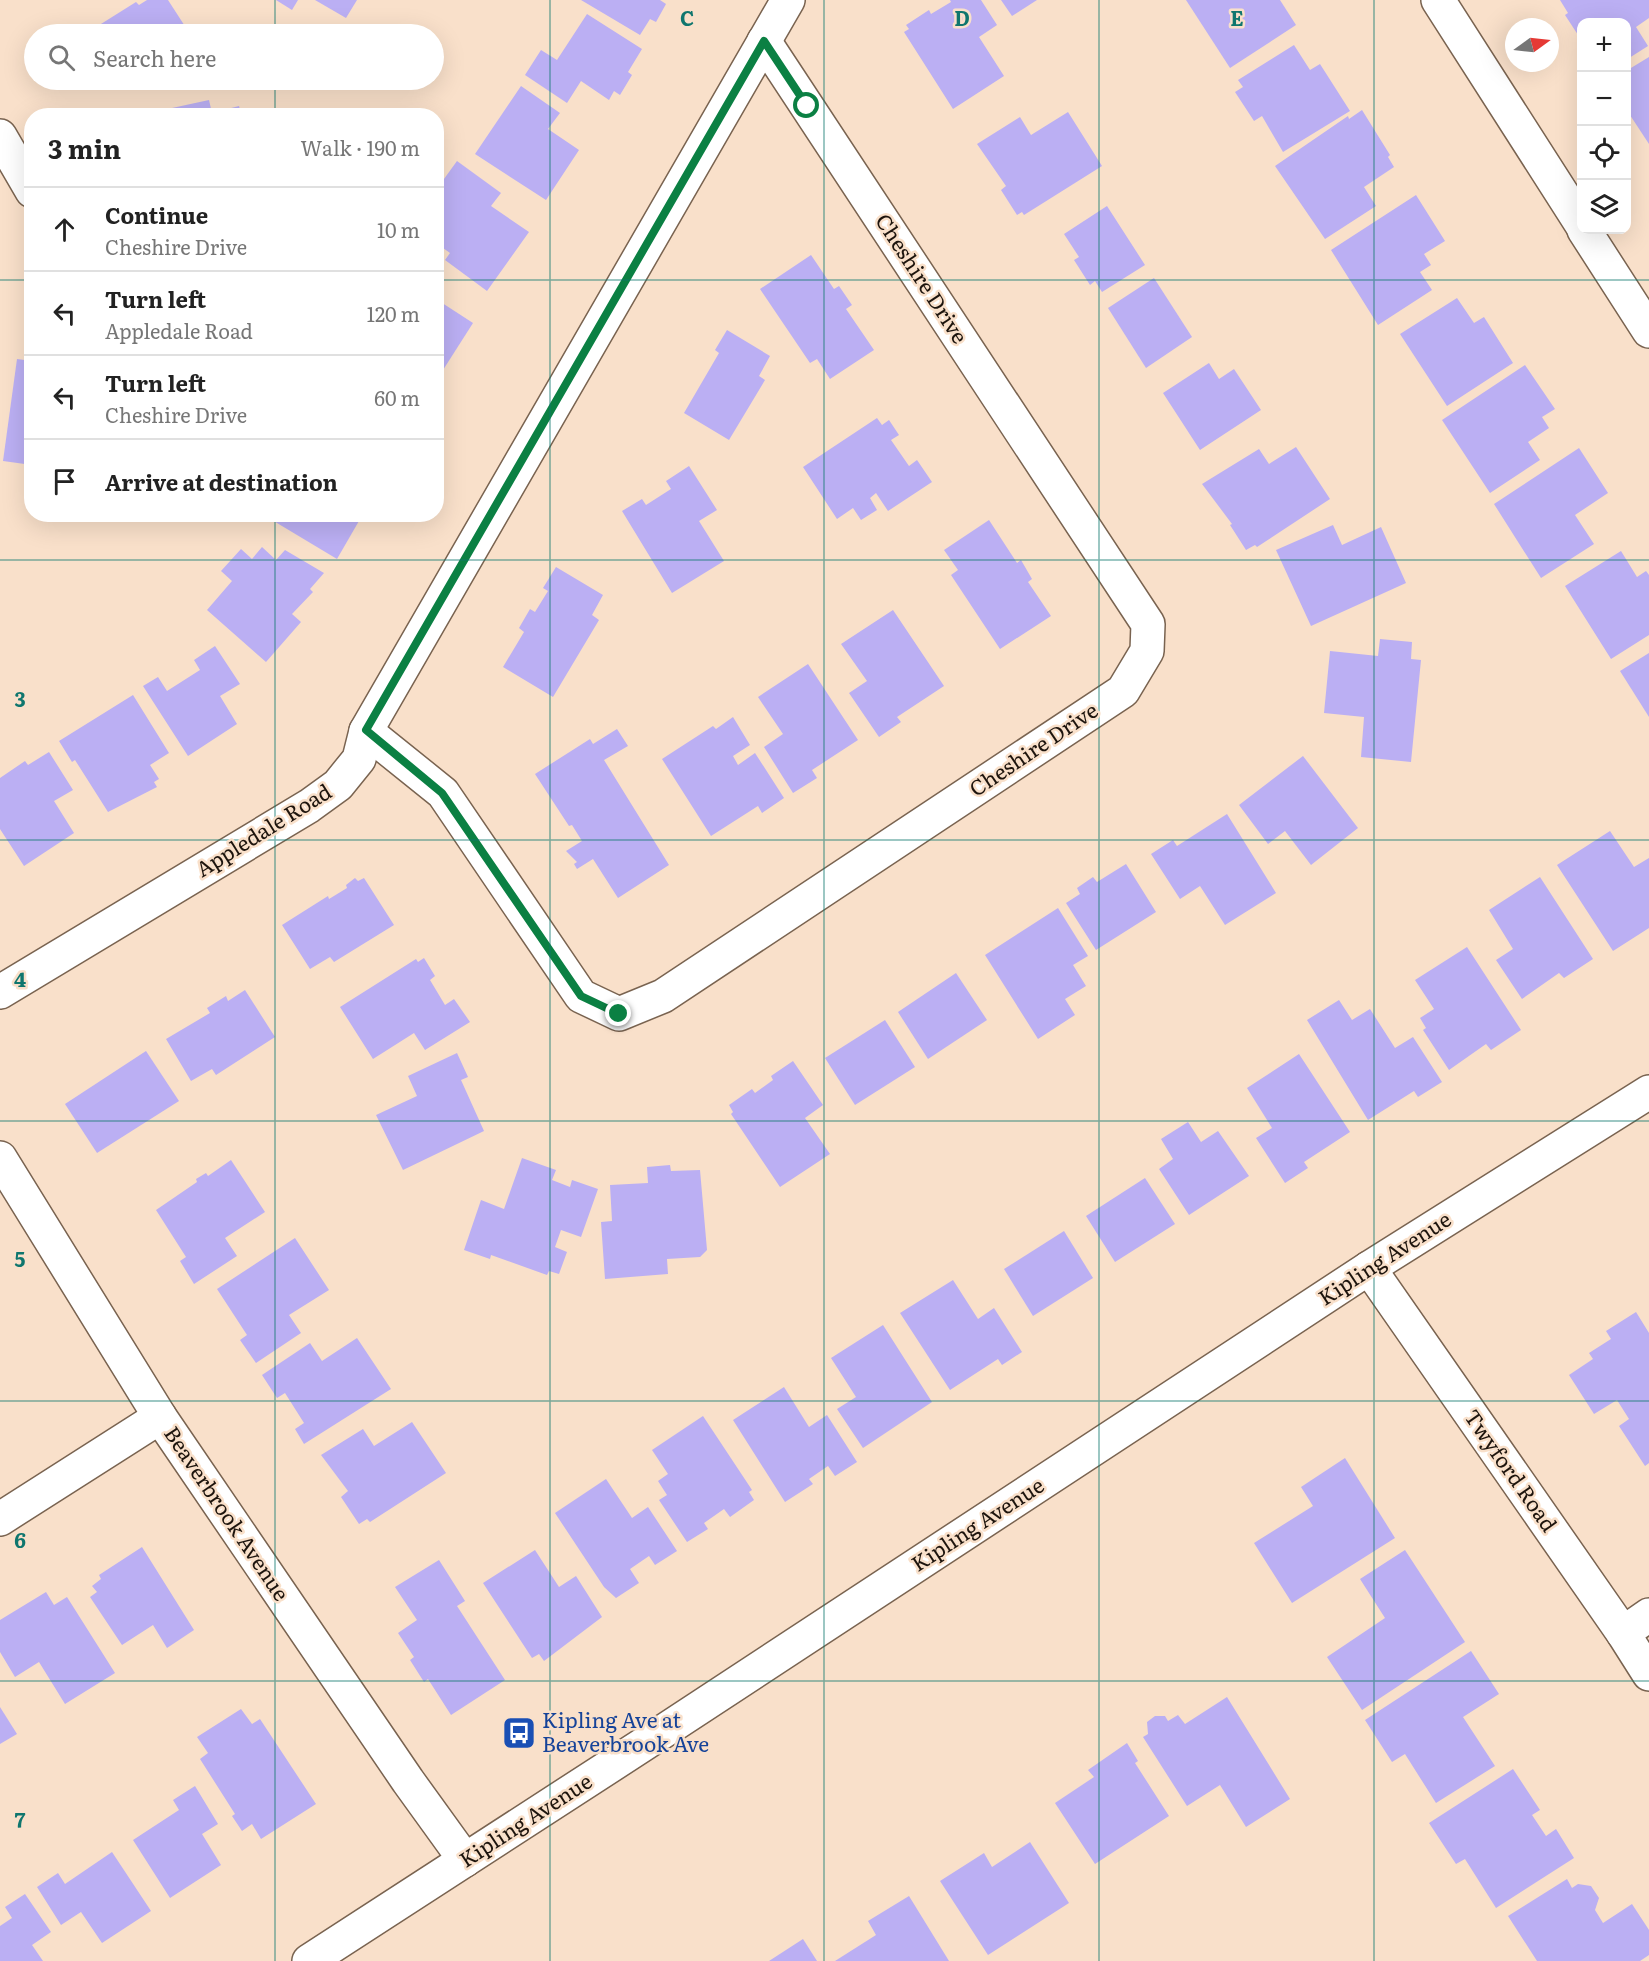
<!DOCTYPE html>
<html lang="en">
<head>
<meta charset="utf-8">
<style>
	:root { --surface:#fff; --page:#f2f2f2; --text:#222; --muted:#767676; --line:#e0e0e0 }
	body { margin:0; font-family:Literata,serif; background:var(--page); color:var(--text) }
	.controls { position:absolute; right:18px; top:18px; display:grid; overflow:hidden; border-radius:12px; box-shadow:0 6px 24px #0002 }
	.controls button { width:54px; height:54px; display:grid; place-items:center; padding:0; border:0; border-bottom:2px solid var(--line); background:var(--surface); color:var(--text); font:30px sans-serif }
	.compass { position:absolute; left:1505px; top:18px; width:54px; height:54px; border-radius:50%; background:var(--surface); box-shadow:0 6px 24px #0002; rotate:75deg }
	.stop { position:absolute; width:18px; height:18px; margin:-14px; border:4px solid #0b8043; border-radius:50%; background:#fff }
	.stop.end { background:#0b8043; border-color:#fff; box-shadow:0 2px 6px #0008 }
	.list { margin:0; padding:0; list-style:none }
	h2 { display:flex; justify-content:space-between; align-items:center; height:78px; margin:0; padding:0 24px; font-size:26px }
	h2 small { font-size:20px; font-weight:400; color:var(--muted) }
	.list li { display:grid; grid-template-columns:39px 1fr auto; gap:18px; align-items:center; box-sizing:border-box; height:84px; padding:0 24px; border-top:2px solid var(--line) }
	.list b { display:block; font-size:22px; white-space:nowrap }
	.list p { margin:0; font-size:20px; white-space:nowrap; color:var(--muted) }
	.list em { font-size:20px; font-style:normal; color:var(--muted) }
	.icon { flex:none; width:33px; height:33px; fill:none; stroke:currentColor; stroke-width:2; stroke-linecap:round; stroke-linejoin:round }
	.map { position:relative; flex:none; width:1649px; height:1961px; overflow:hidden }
	.search { position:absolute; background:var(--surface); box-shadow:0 6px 24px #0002; left:24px; top:24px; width:420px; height:66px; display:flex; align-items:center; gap:15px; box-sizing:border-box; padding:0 21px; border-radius:33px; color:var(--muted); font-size:22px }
	.panel { position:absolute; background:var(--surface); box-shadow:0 6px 24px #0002; left:24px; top:108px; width:420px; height:414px; border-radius:24px }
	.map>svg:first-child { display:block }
	.building { fill:#bbaff3 }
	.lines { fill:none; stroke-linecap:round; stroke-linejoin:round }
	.minor-casing { stroke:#796350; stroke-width:36 }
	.secondary-casing { stroke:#796350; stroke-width:36 }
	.minor { stroke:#fff; stroke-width:33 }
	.secondary { stroke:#fff; stroke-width:33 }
	.route { stroke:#0b8043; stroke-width:8 }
	.grid { fill:none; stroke:#0f766e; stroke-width:1.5; stroke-opacity:0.55 }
	.labels { text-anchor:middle; stroke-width:5; stroke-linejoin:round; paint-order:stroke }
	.street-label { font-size:21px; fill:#1d140d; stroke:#f9e0ca }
	.transit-label { font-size:21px; fill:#164399; stroke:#f9e0ca; text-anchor:start }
	.grid-label { font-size:20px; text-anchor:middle; font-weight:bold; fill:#0f766e; stroke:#f9e0ca; stroke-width:5; stroke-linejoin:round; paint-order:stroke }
</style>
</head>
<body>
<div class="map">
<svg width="1649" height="1961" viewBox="0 0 1649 1961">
	<rect width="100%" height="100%" fill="#f9e0ca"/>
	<!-- building -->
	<g class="building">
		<path d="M147,0H168L190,34H85L136,2L139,5Z"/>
		<path d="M276,0H298L292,10Z"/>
		<path d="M315,0H357L346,18Z"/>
		<path d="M581,0H660L666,4L656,22L650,19L640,35Z"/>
		<path d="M950,0H981L997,25L979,37L1004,76L953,109L904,32L909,29L906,25L929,10L931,14L951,2Z"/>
		<path d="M1001,0H1037L1012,16Z"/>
		<path d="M1186,0H1280L1296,25L1230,68Z"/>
		<path d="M1560,0H1649V18L1636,27L1648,46L1626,60V22H1582V41L1565,15L1568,13Z"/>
		<path d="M587,14L642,49L628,72L632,75L620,95L614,91L609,100L581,81L567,103L525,75L541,50L557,60Z"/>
		<path d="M1294,45L1310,70L1320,64L1350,111L1283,152L1262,116L1254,121L1235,92L1243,87L1238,80Z"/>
		<path d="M1649,57V144L1626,109V71Z"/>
		<path d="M521,86L560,113L548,129L579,150L546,200L475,154Z"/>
		<path d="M209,100L212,113L239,106L242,116H149V113Z"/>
		<path d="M1362,110L1390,155L1388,157L1394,167L1364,187L1376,206L1325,239L1275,166L1348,116L1349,119Z"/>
		<path d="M1068,112L1102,166L1024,215L1022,212L1017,215L1001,190L1006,186L977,144L1020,117L1031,135Z"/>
		<path d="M457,161L501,193L491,206L529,232L487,291L445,260L450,253L436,243V190Z"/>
		<path d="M1416,195L1445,241L1424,254L1431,265L1420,272L1432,290L1378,325L1331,250Z"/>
		<path d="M1107,206L1145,265L1102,292L1095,281L1090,285L1074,260L1079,257L1064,234Z"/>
		<path d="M811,255L834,289L839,286L852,305L846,309L874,350L830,379L817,359L810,363L760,289Z"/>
		<path d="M1154,278L1192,337L1146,368L1108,308Z"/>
		<path d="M1457,298L1474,323L1484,317L1513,363L1447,406L1400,334Z"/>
		<path d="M436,299L473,323L436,381Z"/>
		<path d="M727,330L770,356L759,376L765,380L729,440L684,413L719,353L715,350Z"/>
		<path d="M17,359L32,361V465L3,461Z"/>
		<path d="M1209,363L1219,379L1234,369L1261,410L1200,450L1163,393Z"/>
		<path d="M1525,365L1555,409L1542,417L1549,428L1528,442L1540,460L1490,493L1442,420Z"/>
		<path d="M877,418L882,425L889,420L899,435L891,440L909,466L917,460L932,482L888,511L876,493L870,498L877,510L861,520L853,508L837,519L803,467Z"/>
		<path d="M1296,447L1330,499L1257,547L1255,545L1246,550L1230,525L1232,524L1202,484L1259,449L1269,464Z"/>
		<path d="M1579,448L1608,493L1575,515L1594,544L1541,578L1494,504Z"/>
		<path d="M689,466L717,510L699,521L724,561L672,593L622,511L642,499L646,505L671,489L666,481Z"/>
		<path d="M262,514H363L337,559Z"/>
		<path d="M989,520L1017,563L1021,560L1032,579L1028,582L1051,616L1000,649L951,575L958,570L944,550Z"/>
		<path d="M1333,525L1342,545L1381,527L1406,583L1311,626L1276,550Z"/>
		<path d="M262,547L276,560L285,550L324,573L310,589L313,592L292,614L301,622L266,662L207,610L232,581L221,571L241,549L252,559Z"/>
		<path d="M1621,551L1637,577L1646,571L1649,575V635L1611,659L1565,586Z"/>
		<path d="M556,567L603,595L592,615L599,620L553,697L503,667L524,632L519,628L530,609L535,612L548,591L543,588Z"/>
		<path d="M893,610L944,686L897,717L901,722L879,737L849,693L867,681L841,644Z"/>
		<path d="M1380,639L1412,642L1411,659L1421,660L1411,762L1361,757L1364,717L1324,713L1330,651L1378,656Z"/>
		<path d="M215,646L240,684L220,696L237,724L188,756L143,686L158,677L167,691L200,670L194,660Z"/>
		<path d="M1649,653V717L1620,671Z"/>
		<path d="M808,664L858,740L812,770L817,778L793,793L764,747L783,734L758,697Z"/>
		<path d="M133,695L169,753L150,765L159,779L154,782L157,787L108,812L75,760L72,762L59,741Z"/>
		<path d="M733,717L750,745L733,756L738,765L755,753L784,798L762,813L758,806L711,836L662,759L713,726L716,729Z"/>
		<path d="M617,729L628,746L604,760L669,865L618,898L593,859L577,869L574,864L577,862L566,851L582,841L572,825L569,826L535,774L590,739L593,744Z"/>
		<path d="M49,752L73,790L54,801L74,833L24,866L0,829V778L25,761L28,765Z"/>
		<path d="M1303,756L1358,828L1311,865L1285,831L1268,844L1239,805Z"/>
		<path d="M1227,814L1276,893L1225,925L1200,886L1180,899L1151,854L1173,840L1177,846Z"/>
		<path d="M1610,831L1634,867L1649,858V928L1613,951L1557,865Z"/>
		<path d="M1126,864L1156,912L1096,950L1066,903L1080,894L1077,888L1093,877L1097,882Z"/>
		<path d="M1540,877L1593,959L1564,978L1559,973L1522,999L1496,960L1513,949L1489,910Z"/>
		<path d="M355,878L358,881L364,878L394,925L334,962L330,957L310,969L282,925L328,896L329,899L347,888L346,885Z"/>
		<path d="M1058,908L1088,956L1073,965L1086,986L1065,999L1075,1015L1038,1039L985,955Z"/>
		<path d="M1467,947L1521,1030L1491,1050L1486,1044L1449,1070L1423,1030L1426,1028L1420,1018L1434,1009L1415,980Z"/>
		<path d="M424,958L435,976L430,980L445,1005L454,999L470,1022L425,1050L414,1033L373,1059L340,1007L416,959L418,962Z"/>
		<path d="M956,973L987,1020L928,1059L898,1012Z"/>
		<path d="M245,990L275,1037L216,1075L212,1069L191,1081L166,1039L210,1013L207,1008L226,996L228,1001Z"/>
		<path d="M1339,1000L1352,1020L1370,1009L1395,1048L1413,1037L1442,1082L1418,1097L1414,1091L1368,1120L1307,1020Z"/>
		<path d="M885,1020L915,1067L855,1105L825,1058Z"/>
		<path d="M146,1051L179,1101L97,1153L65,1104Z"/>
		<path d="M457,1053L468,1077L461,1080L484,1131L403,1170L376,1115L417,1096L408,1076Z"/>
		<path d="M1299,1054L1350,1132L1304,1162L1308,1168L1285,1183L1256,1138L1272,1128L1247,1088Z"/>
		<path d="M793,1061L823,1105L805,1118L830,1154L780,1187L731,1114L733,1112L729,1105L752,1089L755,1093L773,1080L771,1076Z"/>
		<path d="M1188,1122L1201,1142L1218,1131L1249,1176L1189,1215L1159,1169L1173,1159L1161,1139Z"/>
		<path d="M522,1158L556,1170L552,1180L570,1187L572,1180L598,1189L581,1237L561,1230L555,1247L567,1252L559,1274L549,1271L547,1275L491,1255L490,1259L464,1250L481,1200L504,1209Z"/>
		<path d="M231,1160L265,1212L225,1238L237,1256L194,1284L180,1261L186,1257L156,1210L197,1182L196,1179L206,1173L208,1176Z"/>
		<path d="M670,1165L671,1171L700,1170L707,1250L700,1257L667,1259L668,1274L605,1279L601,1222L612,1221L610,1185L648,1183L647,1167Z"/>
		<path d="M1145,1178L1175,1224L1115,1262L1086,1216Z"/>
		<path d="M1064,1231L1093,1278L1033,1316L1004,1269Z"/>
		<path d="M295,1238L329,1290L289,1315L301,1333L256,1363L240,1340L247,1335L217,1289Z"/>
		<path d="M953,1280L978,1319L994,1308L1022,1352L1002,1365L998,1359L950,1390L900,1313Z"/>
		<path d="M1636,1312L1649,1333V1463L1645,1466L1619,1426L1629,1419L1617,1400L1594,1414L1569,1375L1593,1359L1589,1353L1611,1339L1606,1331Z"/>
		<path d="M883,1325L932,1402L863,1448L837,1409L856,1397L831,1358Z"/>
		<path d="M357,1338L391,1389L304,1444L295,1429L304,1423L285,1393L277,1398L262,1375L310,1343L322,1361Z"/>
		<path d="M784,1387L809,1427L827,1415L857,1462L835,1476L828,1466L809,1479L813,1484L785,1502L733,1420Z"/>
		<path d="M703,1416L752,1490L749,1492L754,1500L730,1517L724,1509L704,1523L708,1529L687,1542L659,1500L667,1495L658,1481L668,1474L652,1450Z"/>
		<path d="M412,1422L446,1473L370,1522L367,1519L359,1524L341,1497L348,1491L321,1455L363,1429L374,1446Z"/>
		<path d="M1345,1458L1395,1538L1292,1603L1254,1543L1313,1506L1301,1487Z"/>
		<path d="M606,1479L632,1518L648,1507L677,1551L655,1565L649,1556L630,1569L639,1583L616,1598L604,1587L555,1513Z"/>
		<path d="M142,1547L194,1630L167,1648L153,1625L122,1645L90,1597L97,1592L92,1586L101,1579L99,1575Z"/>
		<path d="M535,1550L559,1587L576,1576L602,1617L544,1661L539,1654L532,1658L483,1583Z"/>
		<path d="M1405,1550L1465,1642L1362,1710L1327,1657L1385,1618L1360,1579Z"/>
		<path d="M439,1560L465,1601L457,1606L505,1680L451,1715L428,1679L424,1682L410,1660L414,1657L398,1633L417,1620L395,1587Z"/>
		<path d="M46,1592L54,1605L67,1597L115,1673L65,1704L39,1662L15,1677L0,1652V1620Z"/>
		<path d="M1471,1651L1499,1694L1463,1717L1495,1766L1436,1803L1405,1754L1392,1762L1365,1720Z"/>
		<path d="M1227,1697L1290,1799L1246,1827L1220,1785L1187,1806L1143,1737L1148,1734L1147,1722L1155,1716H1165L1168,1721L1178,1715L1185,1724Z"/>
		<path d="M0,1707L17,1734L0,1744Z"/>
		<path d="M241,1709L252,1724L260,1719L316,1804L261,1839L252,1824L242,1831L232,1816L235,1814L200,1759L208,1753L197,1737Z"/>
		<path d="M1127,1743L1138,1761L1135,1763L1169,1816L1095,1864L1055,1803L1094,1777L1088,1770Z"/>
		<path d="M1513,1769L1540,1810L1532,1815L1546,1836L1556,1829L1574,1858L1496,1908L1465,1859L1456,1864L1429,1823Z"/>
		<path d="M195,1786L218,1824L202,1834L221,1865L170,1898L133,1840L179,1810L173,1800Z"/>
		<path d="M1030,1842L1069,1903L988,1955L940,1881L984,1853L992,1867Z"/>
		<path d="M112,1852L151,1911L102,1943L81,1912L61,1925L37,1887L58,1873L65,1884Z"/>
		<path d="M1567,1879L1572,1888L1578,1884L1591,1886L1599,1898L1595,1910L1603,1923L1632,1904L1649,1930V1955L1640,1961H1537L1508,1916Z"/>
		<path d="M25,1894L51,1932L32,1945L43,1961H0V1926L12,1918L5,1907Z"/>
		<path d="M909,1896L949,1961H835L876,1935L868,1921Z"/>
		<path d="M803,1939L817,1961H769Z"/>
	</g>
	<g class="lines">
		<!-- minor casing -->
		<g class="minor-casing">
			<g id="minor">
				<path d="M1438,0L1582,225"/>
				<path d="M0,136L32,191"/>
				<path d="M1584,230L1649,331"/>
				<path d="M366,731L443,793L581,996L619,1014L663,996L1123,691L1147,651L1148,624L764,41"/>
				<path d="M0,992L309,806L338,785L359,759L366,731L788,0"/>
				<path d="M0,1158L160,1417L408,1781L465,1860"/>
				<path d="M1369,1268L1623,1633L1649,1674"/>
				<path d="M0,1519L160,1417"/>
				<path d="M1623,1633L1649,1615"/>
			</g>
		</g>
		<!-- secondary casing -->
		<g class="secondary-casing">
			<path id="secondary" d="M309,1961L644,1744L1369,1268L1649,1092"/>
		</g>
		<!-- minor -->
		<use href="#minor" class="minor"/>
		<!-- secondary -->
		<use href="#secondary" class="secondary"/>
	</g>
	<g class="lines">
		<!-- route -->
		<path class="route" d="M619,1014L581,996L442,793L366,730L764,41L807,106"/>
	</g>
	<!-- grid -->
	<path class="grid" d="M275,0V34M550,0V1961M824,0V1961M1099,0V1961M1374,0V1961M275,80V116M0,280H32M436,280H1649M275,514V1961M0,560H1649M0,840H1649M0,1121H1649M0,1401H1649M0,1681H1649"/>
	<!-- icons -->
	<defs>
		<g id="bus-square" transform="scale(1.725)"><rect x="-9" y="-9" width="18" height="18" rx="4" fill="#1a4fb4" stroke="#f9e0ca"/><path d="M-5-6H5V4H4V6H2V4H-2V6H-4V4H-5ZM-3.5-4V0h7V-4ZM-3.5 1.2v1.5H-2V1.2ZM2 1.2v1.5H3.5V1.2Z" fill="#fff"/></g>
	</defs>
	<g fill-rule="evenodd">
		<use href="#bus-square" x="519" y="1733"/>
	</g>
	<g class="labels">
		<!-- street labels -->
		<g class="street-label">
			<text transform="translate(921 279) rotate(57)" y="7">Cheshire Drive</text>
			<text transform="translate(1034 750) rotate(-34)" y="7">Cheshire Drive</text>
			<text transform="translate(264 831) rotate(-32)" y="7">Appledale Road</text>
			<text transform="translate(1385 1259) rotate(-33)" y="7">Kipling Avenue</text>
			<text transform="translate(1510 1471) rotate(55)" y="7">Twyford Road</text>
			<text transform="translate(226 1514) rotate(56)" y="7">Beaverbrook Avenue</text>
			<text transform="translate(978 1525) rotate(-33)" y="7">Kipling Avenue</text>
			<text transform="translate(526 1821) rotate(-33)" y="7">Kipling Avenue</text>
		</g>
		<!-- transit labels -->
		<g class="transit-label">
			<text x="542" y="1728">Kipling Ave at<tspan x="542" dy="24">Beaverbrook Ave</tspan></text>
		</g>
	</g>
	<g class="grid-label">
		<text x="687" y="26">C</text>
		<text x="962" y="26">D</text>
		<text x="1237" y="26">E</text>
		<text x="20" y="707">3</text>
		<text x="20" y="987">4</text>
		<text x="20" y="1267">5</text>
		<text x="20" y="1548">6</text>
		<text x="20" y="1828">7</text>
	</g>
</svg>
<div class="controls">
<button>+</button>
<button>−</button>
<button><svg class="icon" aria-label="locate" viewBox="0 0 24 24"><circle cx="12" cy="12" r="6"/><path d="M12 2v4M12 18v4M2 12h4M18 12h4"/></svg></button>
<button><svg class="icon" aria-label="layers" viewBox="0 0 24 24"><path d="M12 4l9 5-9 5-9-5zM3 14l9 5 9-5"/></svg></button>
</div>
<svg class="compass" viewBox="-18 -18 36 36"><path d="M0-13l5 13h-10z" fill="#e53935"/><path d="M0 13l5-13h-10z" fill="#767676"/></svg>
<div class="stop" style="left:807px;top:106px"></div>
<div class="stop end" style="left:619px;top:1014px"></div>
<div class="search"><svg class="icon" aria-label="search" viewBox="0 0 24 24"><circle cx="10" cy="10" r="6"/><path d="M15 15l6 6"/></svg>Search here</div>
<section class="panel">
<h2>3 min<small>Walk · 190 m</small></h2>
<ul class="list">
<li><svg class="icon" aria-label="ahead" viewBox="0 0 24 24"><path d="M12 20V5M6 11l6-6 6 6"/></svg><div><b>Continue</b><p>Cheshire Drive</p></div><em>10 m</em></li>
<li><svg class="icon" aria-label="left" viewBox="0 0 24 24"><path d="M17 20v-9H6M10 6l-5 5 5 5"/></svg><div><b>Turn left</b><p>Appledale Road</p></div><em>120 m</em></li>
<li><svg class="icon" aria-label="left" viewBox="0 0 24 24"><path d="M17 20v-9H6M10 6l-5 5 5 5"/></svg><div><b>Turn left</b><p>Cheshire Drive</p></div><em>60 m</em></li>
<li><svg class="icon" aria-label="arrive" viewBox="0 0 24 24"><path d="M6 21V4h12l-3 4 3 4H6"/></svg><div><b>Arrive at destination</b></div></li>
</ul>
</section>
</div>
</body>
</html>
